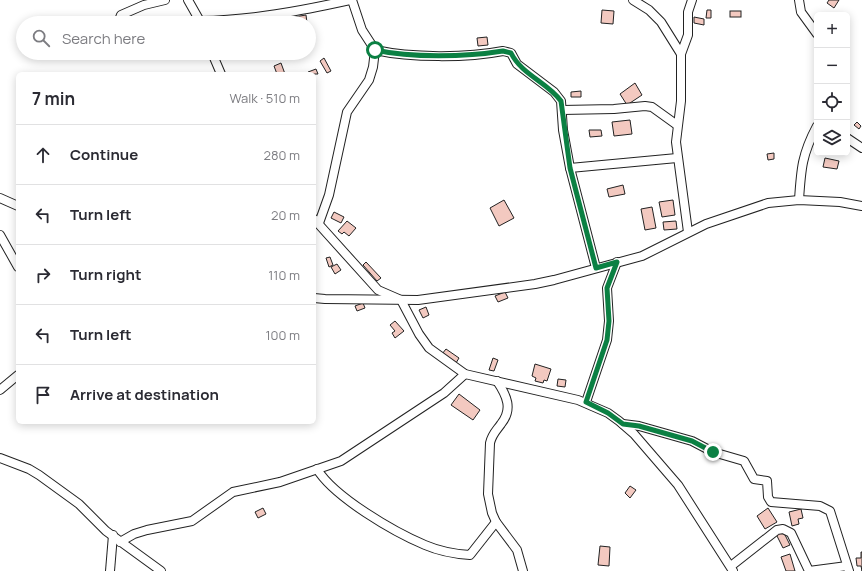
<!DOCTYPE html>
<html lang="en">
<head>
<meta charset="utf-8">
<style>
	:root { --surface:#fff; --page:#f2f2f3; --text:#2b2b33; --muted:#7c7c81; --line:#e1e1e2 }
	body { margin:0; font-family:Manrope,sans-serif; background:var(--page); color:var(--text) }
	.controls { position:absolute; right:12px; top:12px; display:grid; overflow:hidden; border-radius:6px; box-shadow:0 2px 10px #0003 }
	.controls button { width:36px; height:36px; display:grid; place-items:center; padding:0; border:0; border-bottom:1px solid var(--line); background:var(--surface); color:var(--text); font:20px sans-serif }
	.stop { position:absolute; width:12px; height:12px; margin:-9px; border:3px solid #0b8043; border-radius:50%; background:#fff }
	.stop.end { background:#0b8043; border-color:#fff; box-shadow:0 1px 4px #0008 }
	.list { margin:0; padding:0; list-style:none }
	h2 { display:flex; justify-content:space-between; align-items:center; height:52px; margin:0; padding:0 16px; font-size:17px }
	h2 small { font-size:13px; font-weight:400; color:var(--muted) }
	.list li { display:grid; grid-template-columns:26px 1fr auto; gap:12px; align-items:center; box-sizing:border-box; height:60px; padding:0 16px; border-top:1px solid var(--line) }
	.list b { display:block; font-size:15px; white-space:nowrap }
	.list em { font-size:13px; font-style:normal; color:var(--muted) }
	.icon { flex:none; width:22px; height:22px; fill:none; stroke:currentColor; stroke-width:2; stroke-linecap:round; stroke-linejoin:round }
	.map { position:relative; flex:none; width:862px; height:571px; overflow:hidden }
	.search { position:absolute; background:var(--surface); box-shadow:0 2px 10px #0003; left:16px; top:16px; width:300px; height:44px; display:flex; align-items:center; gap:10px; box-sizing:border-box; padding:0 14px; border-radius:22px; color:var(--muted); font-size:15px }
	.panel { position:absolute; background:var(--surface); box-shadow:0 2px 10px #0003; left:16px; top:72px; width:300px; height:352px; border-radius:6px }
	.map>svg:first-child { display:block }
	.building { fill:#f3c9c0; stroke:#222 }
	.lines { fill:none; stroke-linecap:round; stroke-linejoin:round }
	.street-casing { stroke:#222; stroke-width:10 }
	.street { stroke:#fff; stroke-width:8 }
	.route { stroke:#0b8043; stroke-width:5 }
</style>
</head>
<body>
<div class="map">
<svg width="862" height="571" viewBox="0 0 862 571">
	<rect width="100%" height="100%" fill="#fff"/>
	<!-- building -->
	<g class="building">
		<path d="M829,0H839L834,8L827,3Z"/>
		<path d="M602,10L614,11L613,24L601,23Z"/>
		<path d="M707,10H711V18H706Z"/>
		<rect x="730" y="11" width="11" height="6"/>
		<path d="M306,15L307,23H295L294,17Z"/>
		<path d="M694,17L704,19V25L694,23Z"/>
		<path d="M487,37L488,45L478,46L477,38Z"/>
		<path d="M324,58L331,71L327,73L320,61Z"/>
		<path d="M281,63L285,74H277L274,66Z"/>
		<path d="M316,69L318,74H309L308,72Z"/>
		<path d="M635,83L642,95L627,105L620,94Z"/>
		<path d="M581,91V97H571V92Z"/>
		<path d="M630,120L632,134L614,136L612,122Z"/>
		<path d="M857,122L861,126L859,129L854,125Z"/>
		<path d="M589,130H601L602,136L590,137Z"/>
		<path d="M774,153V159L768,160L767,154Z"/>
		<path d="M825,158L839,161L837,169L823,167Z"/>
		<path d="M623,185L625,194L609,197L607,189Z"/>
		<path d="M504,200L514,218L499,226L490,208Z"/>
		<path d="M673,200L675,215L662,217L659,202Z"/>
		<path d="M652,207L656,228L645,230L641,209Z"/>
		<path d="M334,212L344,217L341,223L331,218Z"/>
		<path d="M347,221L356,228L349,236L344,232L342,234L338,231Z"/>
		<path d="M676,221L677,229L664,230L663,222Z"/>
		<path d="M330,257L333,265L329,267L326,258Z"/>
		<path d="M366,262L381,278L377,281L363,265Z"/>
		<path d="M337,264L341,270L335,274L331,267Z"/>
		<path d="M505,292L508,298L498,302L495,296Z"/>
		<path d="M363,303L365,308L357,311L355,306Z"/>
		<path d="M426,307L429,315L423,318L419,310Z"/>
		<path d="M395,321L404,331L395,338L392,333L395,331L390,325Z"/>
		<path d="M446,349L459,358L456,363L442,354Z"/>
		<path d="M493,358L498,360L494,371L489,370Z"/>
		<path d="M535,364L551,369L547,381L544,380L543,383L535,381L536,378L532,376Z"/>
		<path d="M558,379L566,380L565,387L557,386Z"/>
		<path d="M459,394L480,410L473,420L451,405Z"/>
		<path d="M630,486L636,490L630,498L625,493Z"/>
		<path d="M263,508L266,514L258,518L255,512Z"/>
		<path d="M768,508L777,522L765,529L757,516Z"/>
		<path d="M801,509L803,518L798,519L799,524L792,526L789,512Z"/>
		<path d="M783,531L790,545L783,548L776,534Z"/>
		<path d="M600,546L610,547L609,566L598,565Z"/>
		<path d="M861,552H862V571L861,566H857L856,558H861Z"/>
		<path d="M790,554L795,571H786L781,557Z"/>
	</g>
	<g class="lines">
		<!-- street casing -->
		<g class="street-casing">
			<g id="street">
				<path d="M188,0L201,23"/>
				<path d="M633,0L649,10L661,22L681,54V101L676,142L688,232"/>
				<path d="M799,0L801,12L817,34"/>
				<path d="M200,21C252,20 300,11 350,0"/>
				<path d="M118,23L121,15L144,5L165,0"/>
				<path d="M375,50C411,58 467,58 503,51L511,53L517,64L554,92L561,101L563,130L570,168L596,268"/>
				<path d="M212,53L221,74"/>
				<path d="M681,54L688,35V12L692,0"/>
				<path d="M562,110L614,109L645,106L652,107L677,125"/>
				<path d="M847,138L862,148"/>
				<path d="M570,168L677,158"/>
				<path d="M0,198L18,206"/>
				<path d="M799,200C801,169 802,154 817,126"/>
				<path d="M314,219L378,290L401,300L419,334L429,348L465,374L578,400L608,413L619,421L634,434L678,485L733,571"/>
				<path d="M319,223L329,195L347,112L369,80L373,67L375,50L362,30L352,0"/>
				<path d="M0,235L18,267"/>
				<path d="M314,298L325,299L418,300L535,284L554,280L642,256L706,224L768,203L799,200L840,202L862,206"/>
				<path d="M497,381C507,396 513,409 501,424C496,431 492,434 490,443L488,494L492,513L496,522L517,550L523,571"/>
				<path d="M0,390L18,375"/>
				<path d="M586,402L607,340L609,321L607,288L617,262"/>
				<path d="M623,424L639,426L692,441L713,452L744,461L754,479L767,481L768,497L771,502L820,506L830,511L849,571"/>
				<path d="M0,458L29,469L39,475L79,504L106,531L161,571"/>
				<path d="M317,469C334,497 394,532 425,545C439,551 454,554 470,555L496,522"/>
				<path d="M120,542L134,534L147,530L192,521L233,492L280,482L341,461L444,393L465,374"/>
				<path d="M731,566L777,530L783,529L791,533L809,571"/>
				<path d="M110,571L113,535"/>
				<path d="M809,571L847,566"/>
			</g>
		</g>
		<!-- street -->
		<use href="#street" class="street"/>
	</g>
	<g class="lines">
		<!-- route -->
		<path class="route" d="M375,50C411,58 466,57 503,51L511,53C522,75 547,82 561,101L570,168L596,268L617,262L607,288L609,321L607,340L586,402L608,413L623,424L639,426L692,441L713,452"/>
	</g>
</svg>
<div class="controls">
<button>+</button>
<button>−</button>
<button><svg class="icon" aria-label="locate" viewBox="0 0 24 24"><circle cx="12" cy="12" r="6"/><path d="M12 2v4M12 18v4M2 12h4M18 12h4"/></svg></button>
<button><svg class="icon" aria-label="layers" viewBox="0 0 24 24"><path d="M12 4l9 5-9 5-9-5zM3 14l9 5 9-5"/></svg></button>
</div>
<div class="stop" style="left:375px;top:50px"></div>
<div class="stop end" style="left:713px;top:452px"></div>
<div class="search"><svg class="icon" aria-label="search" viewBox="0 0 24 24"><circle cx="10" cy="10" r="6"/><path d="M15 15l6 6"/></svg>Search here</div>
<section class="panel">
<h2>7 min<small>Walk · 510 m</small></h2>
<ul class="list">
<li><svg class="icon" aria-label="ahead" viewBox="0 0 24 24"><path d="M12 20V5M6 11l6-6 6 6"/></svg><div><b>Continue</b></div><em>280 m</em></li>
<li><svg class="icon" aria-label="left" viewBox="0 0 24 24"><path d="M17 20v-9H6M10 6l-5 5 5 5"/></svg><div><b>Turn left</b></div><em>20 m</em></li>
<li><svg class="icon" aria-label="right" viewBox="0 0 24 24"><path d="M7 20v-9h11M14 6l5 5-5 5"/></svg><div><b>Turn right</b></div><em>110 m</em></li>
<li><svg class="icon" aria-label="left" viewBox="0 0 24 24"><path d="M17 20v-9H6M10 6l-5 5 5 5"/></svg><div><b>Turn left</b></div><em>100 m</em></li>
<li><svg class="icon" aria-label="arrive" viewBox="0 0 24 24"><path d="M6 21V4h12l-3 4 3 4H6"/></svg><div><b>Arrive at destination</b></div></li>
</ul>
</section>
</div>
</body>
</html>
